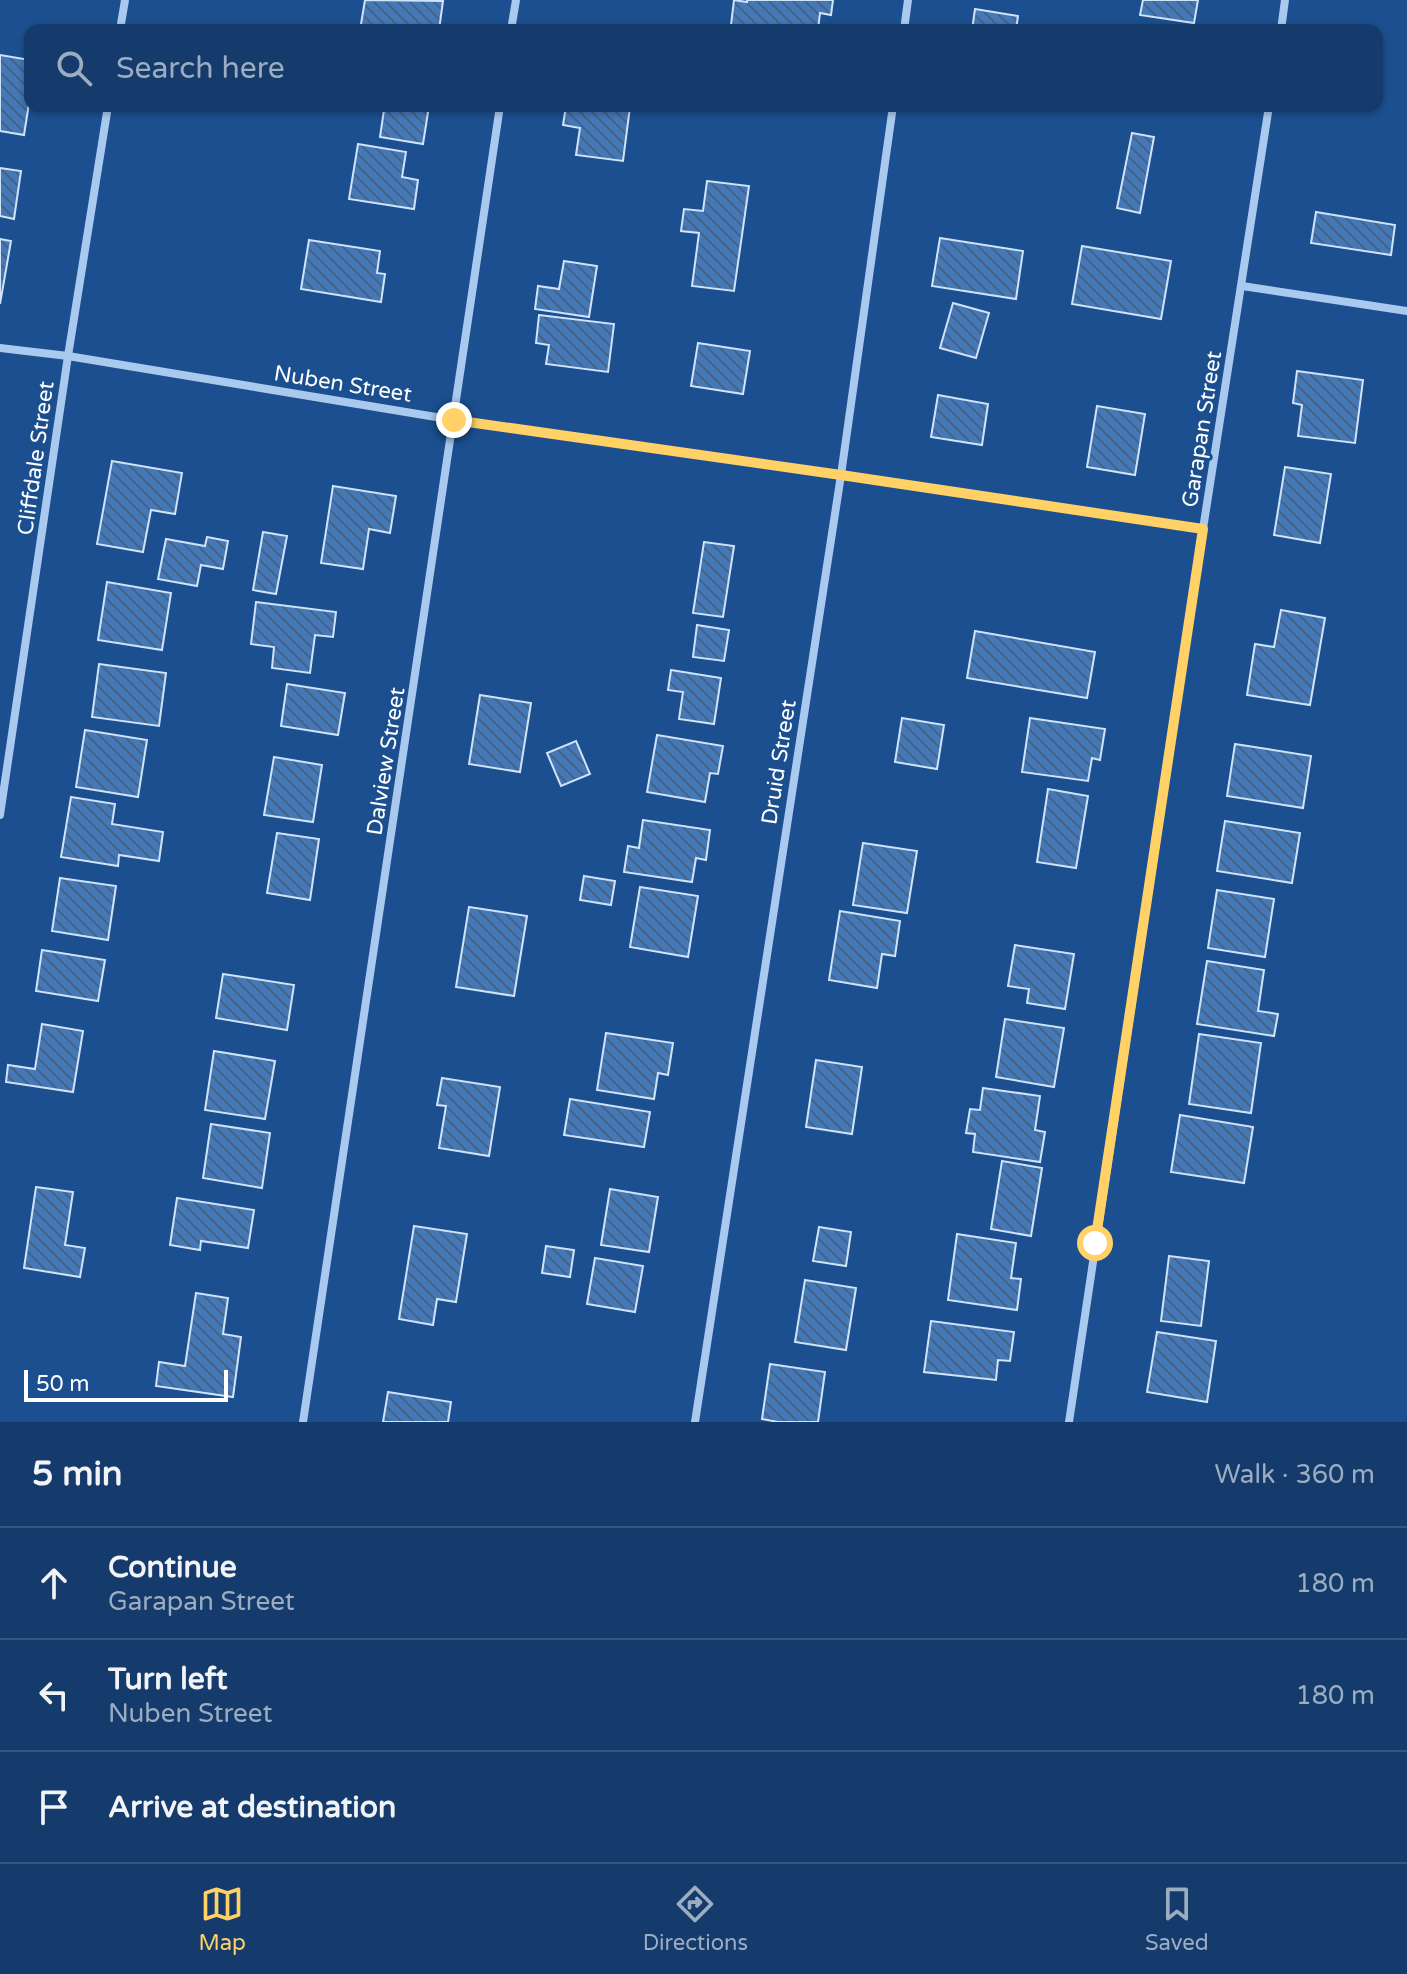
<!DOCTYPE html>
<html lang="en">
<head>
<meta charset="utf-8">
<style>
	:root { --surface:#143b6b; --page:#214673; --text:#f1f3f6; --muted:#9dadc1; --line:#33557e; --accent:#ffd166 }
	body { margin:0; font-family:"Varela Round",sans-serif; background:var(--page); color:var(--text) }
	.scale { position:absolute; left:24px; bottom:20px; width:204px; box-sizing:border-box; padding-left:8px; border:4px solid #fff; border-top:0; font-size:22px; line-height:28px; white-space:nowrap; color:#fff; -webkit-text-stroke:6px #1b4f8f; paint-order:stroke }
	.stop { position:absolute; width:24px; height:24px; margin:-18px; border:6px solid #ffd166; border-radius:50%; background:#fff }
	.stop.end { background:#ffd166; border-color:#fff; box-shadow:0 2px 8px #0008 }
	.list { margin:0; padding:0; list-style:none }
	h2 { display:flex; justify-content:space-between; align-items:center; height:104px; margin:0; padding:0 32px; font-size:34px }
	h2 small { font-size:26px; font-weight:400; color:var(--muted) }
	.list li { display:grid; grid-template-columns:52px 1fr auto; gap:24px; align-items:center; box-sizing:border-box; height:112px; padding:0 32px; border-top:2px solid var(--line) }
	.list b { display:block; font-size:30px; white-space:nowrap }
	.list p { margin:0; font-size:26px; white-space:nowrap; color:var(--muted) }
	.list em { font-size:26px; font-style:normal; color:var(--muted) }
	.icon { flex:none; width:44px; height:44px; fill:none; stroke:currentColor; stroke-width:2; stroke-linecap:round; stroke-linejoin:round }
	.map { position:relative; flex:none; width:1407px; height:1422px; overflow:hidden }
	.search { position:absolute; background:var(--surface); box-shadow:0 2px 6px #0004; left:24px; right:24px; top:24px; height:88px; display:flex; align-items:center; gap:20px; box-sizing:border-box; padding:0 28px; border-radius:16px; color:var(--muted); font-size:30px }
	.sheet { height:440px; background:var(--surface) }
	nav { display:flex; justify-content:space-around; align-items:center; box-sizing:border-box; height:112px; border-top:2px solid var(--line); background:var(--surface); font-size:22px; color:var(--muted) }
	nav a { display:grid; justify-items:center; gap:4px }
	nav .on { color:var(--accent) }
	.map>svg:first-child { display:block }
	.building { fill:url(#building-back-hatch); stroke:#cfe3fa; stroke-width:2 }
	.lines { fill:none; stroke-linecap:round; stroke-linejoin:round }
	.minor { stroke:#a9c9ee; stroke-width:8 }
	.route { stroke:#ffd166; stroke-width:10 }
	.labels { text-anchor:middle; stroke-width:6; stroke-linejoin:round; paint-order:stroke }
	.street-label { font-size:22px; fill:#fff; stroke:#1b4f8f }
</style>
</head>
<body>
<div class="map">
<svg width="1407" height="1422" viewBox="0 0 1407 1422">
	<defs>
		<pattern id="building-back-hatch" width="6" height="6" patternUnits="userSpaceOnUse" patternTransform="scale(2)"><rect width="6" height="6" fill="#4478b7"/><path d="M-1 5l2 2M0 0l6 6M5-1l2 2" fill="none" stroke="#486282"/></pattern>
	</defs>
	<rect width="100%" height="100%" fill="#1b4f8f"/>
	<!-- building -->
	<g class="building">
		<path d="M365,0L443,1L439,30H360Z"/>
		<path d="M734,0L747,2V0H833L831,15L820,13L818,30H768L731,25Z"/>
		<path d="M1143,0H1198L1194,23L1140,15Z"/>
		<path d="M975,9L1018,16L1016,30H972Z"/>
		<path d="M0,55L30,60V97L24,135L0,131Z"/>
		<path d="M360,106H429L423,144L380,137L384,110Z"/>
		<path d="M566,106L630,107L623,161L576,155L580,128L563,125Z"/>
		<path d="M1132,133L1154,137L1140,213L1117,208Z"/>
		<path d="M358,144L406,152L402,177L418,180L414,209L349,199Z"/>
		<path d="M0,168L21,171L14,219L0,216Z"/>
		<path d="M707,181L749,186L734,291L692,286L699,233L681,231L684,209L703,211Z"/>
		<path d="M1316,212L1395,225L1391,255L1311,243Z"/>
		<path d="M940,238L1023,251L1016,299L932,286Z"/>
		<path d="M0,239L11,241L0,304Z"/>
		<path d="M309,240L380,251L377,273L385,274L381,302L301,289Z"/>
		<path d="M1082,246L1171,261L1161,319L1072,304Z"/>
		<path d="M564,261L597,266L589,317L535,309L538,286L559,289Z"/>
		<path d="M953,303L989,313L976,358L940,348Z"/>
		<path d="M539,315L614,324L608,372L546,364L549,345L536,343Z"/>
		<path d="M698,343L750,351L743,394L691,386Z"/>
		<path d="M1297,371L1363,380L1355,443L1298,436L1302,405L1293,403Z"/>
		<path d="M938,395L988,404L982,445L931,437Z"/>
		<path d="M1097,406L1145,414L1135,475L1087,467Z"/>
		<path d="M112,461L182,473L175,514L151,510L143,552L97,544Z"/>
		<path d="M1285,467L1331,474L1320,543L1274,535Z"/>
		<path d="M333,486L396,496L390,533L369,529L363,569L321,563Z"/>
		<path d="M263,532L287,536L276,594L253,590Z"/>
		<path d="M207,537L228,541L223,569L201,565L197,586L158,579L166,539L205,546Z"/>
		<path d="M704,542L734,546L723,617L693,613Z"/>
		<path d="M107,582L171,593L162,650L98,640Z"/>
		<path d="M256,602L336,612L333,637L315,635L310,673L272,668L274,647L251,644Z"/>
		<path d="M1281,610L1325,618L1310,705L1247,695L1255,644L1274,647Z"/>
		<path d="M697,625L729,630L724,661L693,657Z"/>
		<path d="M975,631L1095,652L1087,698L967,678Z"/>
		<path d="M99,664L166,673L159,726L92,717Z"/>
		<path d="M671,670L721,678L714,724L679,719L683,692L668,690Z"/>
		<path d="M287,684L345,693L338,735L281,726Z"/>
		<path d="M480,695L531,703L520,772L469,764Z"/>
		<path d="M902,718L944,725L937,769L895,762Z"/>
		<path d="M1030,718L1105,729L1100,760L1092,758L1088,781L1022,772Z"/>
		<path d="M85,730L147,740L138,797L76,787Z"/>
		<path d="M657,735L723,746L718,774L710,773L705,802L647,792Z"/>
		<path d="M576,741L590,774L561,786L547,753Z"/>
		<path d="M1235,744L1311,756L1303,808L1227,796Z"/>
		<path d="M274,757L322,765L313,822L264,815Z"/>
		<path d="M1048,789L1088,796L1076,868L1037,862Z"/>
		<path d="M71,797L115,804L112,824L163,832L159,861L119,855L118,866L61,857Z"/>
		<path d="M643,820L710,830L706,860L696,858L692,882L624,872L628,846L639,848Z"/>
		<path d="M1225,821L1300,833L1292,883L1217,871Z"/>
		<path d="M277,833L319,839L310,900L267,893Z"/>
		<path d="M863,843L917,851L907,913L853,905Z"/>
		<path d="M584,876L615,881L611,905L580,900Z"/>
		<path d="M60,878L116,886L108,940L52,931Z"/>
		<path d="M640,887L698,896L688,957L630,947Z"/>
		<path d="M1217,890L1274,899L1265,957L1208,948Z"/>
		<path d="M469,907L527,916L514,996L456,987Z"/>
		<path d="M840,911L900,921L895,956L882,954L877,988L829,980Z"/>
		<path d="M1015,945L1074,954L1065,1009L1027,1003L1029,989L1008,986Z"/>
		<path d="M42,950L105,960L98,1001L36,991Z"/>
		<path d="M1207,961L1264,970L1258,1011L1278,1014L1274,1036L1197,1024Z"/>
		<path d="M223,974L294,985L287,1030L216,1018Z"/>
		<path d="M1005,1019L1064,1028L1054,1087L996,1077Z"/>
		<path d="M42,1024L83,1031L73,1092L6,1082L8,1065L35,1069Z"/>
		<path d="M606,1033L673,1043L668,1075L658,1073L654,1099L597,1090Z"/>
		<path d="M1199,1034L1261,1043L1251,1113L1189,1104Z"/>
		<path d="M214,1051L275,1061L265,1119L205,1110Z"/>
		<path d="M816,1060L862,1067L852,1134L806,1127Z"/>
		<path d="M442,1078L500,1087L489,1156L439,1148L446,1106L437,1105Z"/>
		<path d="M983,1088L1040,1096L1035,1130L1045,1132L1040,1162L973,1152L975,1134L966,1133L970,1109L980,1110Z"/>
		<path d="M570,1099L650,1112L644,1147L564,1135Z"/>
		<path d="M1180,1115L1253,1127L1244,1183L1171,1172Z"/>
		<path d="M211,1124L270,1133L262,1188L203,1178Z"/>
		<path d="M1002,1161L1042,1168L1031,1236L991,1229Z"/>
		<path d="M36,1187L73,1192L65,1245L85,1248L80,1277L24,1268Z"/>
		<path d="M610,1189L658,1197L649,1252L601,1245Z"/>
		<path d="M177,1198L254,1210L248,1248L201,1241L200,1250L170,1245Z"/>
		<path d="M414,1226L467,1234L456,1302L437,1299L433,1325L399,1319Z"/>
		<path d="M819,1227L851,1232L846,1266L813,1261Z"/>
		<path d="M957,1234L1016,1243L1011,1278L1021,1279L1017,1310L948,1300Z"/>
		<path d="M546,1246L574,1250L570,1277L542,1273Z"/>
		<path d="M1169,1256L1209,1261L1201,1326L1161,1321Z"/>
		<path d="M595,1258L643,1266L635,1312L587,1304Z"/>
		<path d="M805,1280L856,1288L846,1350L795,1342Z"/>
		<path d="M196,1293L228,1298L223,1334L241,1337L233,1397L156,1386L159,1362L185,1366Z"/>
		<path d="M931,1321L1014,1332L1010,1361L998,1360L996,1380L924,1372Z"/>
		<path d="M1157,1332L1216,1341L1207,1402L1147,1392Z"/>
		<path d="M770,1364L825,1372L818,1422H778L762,1419Z"/>
		<path d="M388,1392L451,1402L448,1422H383Z"/>
	</g>
	<g class="lines">
		<!-- minor -->
		<g class="minor">
			<path d="M120,30L125,0"/>
			<path d="M511,30L516,0"/>
			<path d="M904,30L908,0"/>
			<path d="M1281,30L1285,0"/>
			<path d="M1242,286L1407,311"/>
			<path d="M0,348L68,356L454,420L841,475L1203,529"/>
			<path d="M0,815L68,356L108,106"/>
			<path d="M303,1422L500,106"/>
			<path d="M695,1422L841,475L893,106"/>
			<path d="M1069,1422L1203,529L1269,106"/>
		</g>
	</g>
	<g class="lines">
		<!-- route -->
		<path class="route" d="M454,420L841,475L1203,529L1095,1243"/>
	</g>
	<g class="labels">
		<!-- street labels -->
		<g class="street-label">
			<text transform="translate(343 383) rotate(9)" y="8">Nuben Street</text>
			<text transform="translate(1201 429) rotate(-81)" y="8">Garapan Street</text>
			<text transform="translate(35 458) rotate(-82)" y="8">Cliffdale Street</text>
			<text transform="translate(385 761) rotate(-81)" y="8">Dalview Street</text>
			<text transform="translate(778 762) rotate(-81)" y="8">Druid Street</text>
		</g>
	</g>
</svg>
<div class="scale">50 m</div>
<div class="stop" style="left:1095px;top:1243px"></div>
<div class="stop end" style="left:454px;top:420px"></div>
<div class="search"><svg class="icon" aria-label="search" viewBox="0 0 24 24"><circle cx="10" cy="10" r="6"/><path d="M15 15l6 6"/></svg>Search here</div>
</div>
<section class="sheet">
<h2>5 min<small>Walk · 360 m</small></h2>
<ul class="list">
<li><svg class="icon" aria-label="ahead" viewBox="0 0 24 24"><path d="M12 20V5M6 11l6-6 6 6"/></svg><div><b>Continue</b><p>Garapan Street</p></div><em>180 m</em></li>
<li><svg class="icon" aria-label="left" viewBox="0 0 24 24"><path d="M17 20v-9H6M10 6l-5 5 5 5"/></svg><div><b>Turn left</b><p>Nuben Street</p></div><em>180 m</em></li>
<li><svg class="icon" aria-label="arrive" viewBox="0 0 24 24"><path d="M6 21V4h12l-3 4 3 4H6"/></svg><div><b>Arrive at destination</b></div></li>
</ul>
</section>
<nav>
<a class="on"><svg class="icon" aria-label="map" viewBox="0 0 24 24"><path d="M3 6l6-2 6 2 6-2v14l-6 2-6-2-6 2zM9 4v14M15 6v14"/></svg>Map</a>
<a><svg class="icon" aria-label="directions" viewBox="0 0 24 24"><path d="M12 3l9 9-9 9-9-9zM9 14v-3h6M13 9l2 2-2 2"/></svg>Directions</a>
<a><svg class="icon" aria-label="saved" viewBox="0 0 24 24"><path d="M7 4h10v16l-5-4-5 4z"/></svg>Saved</a>
</nav>
</body>
</html>
